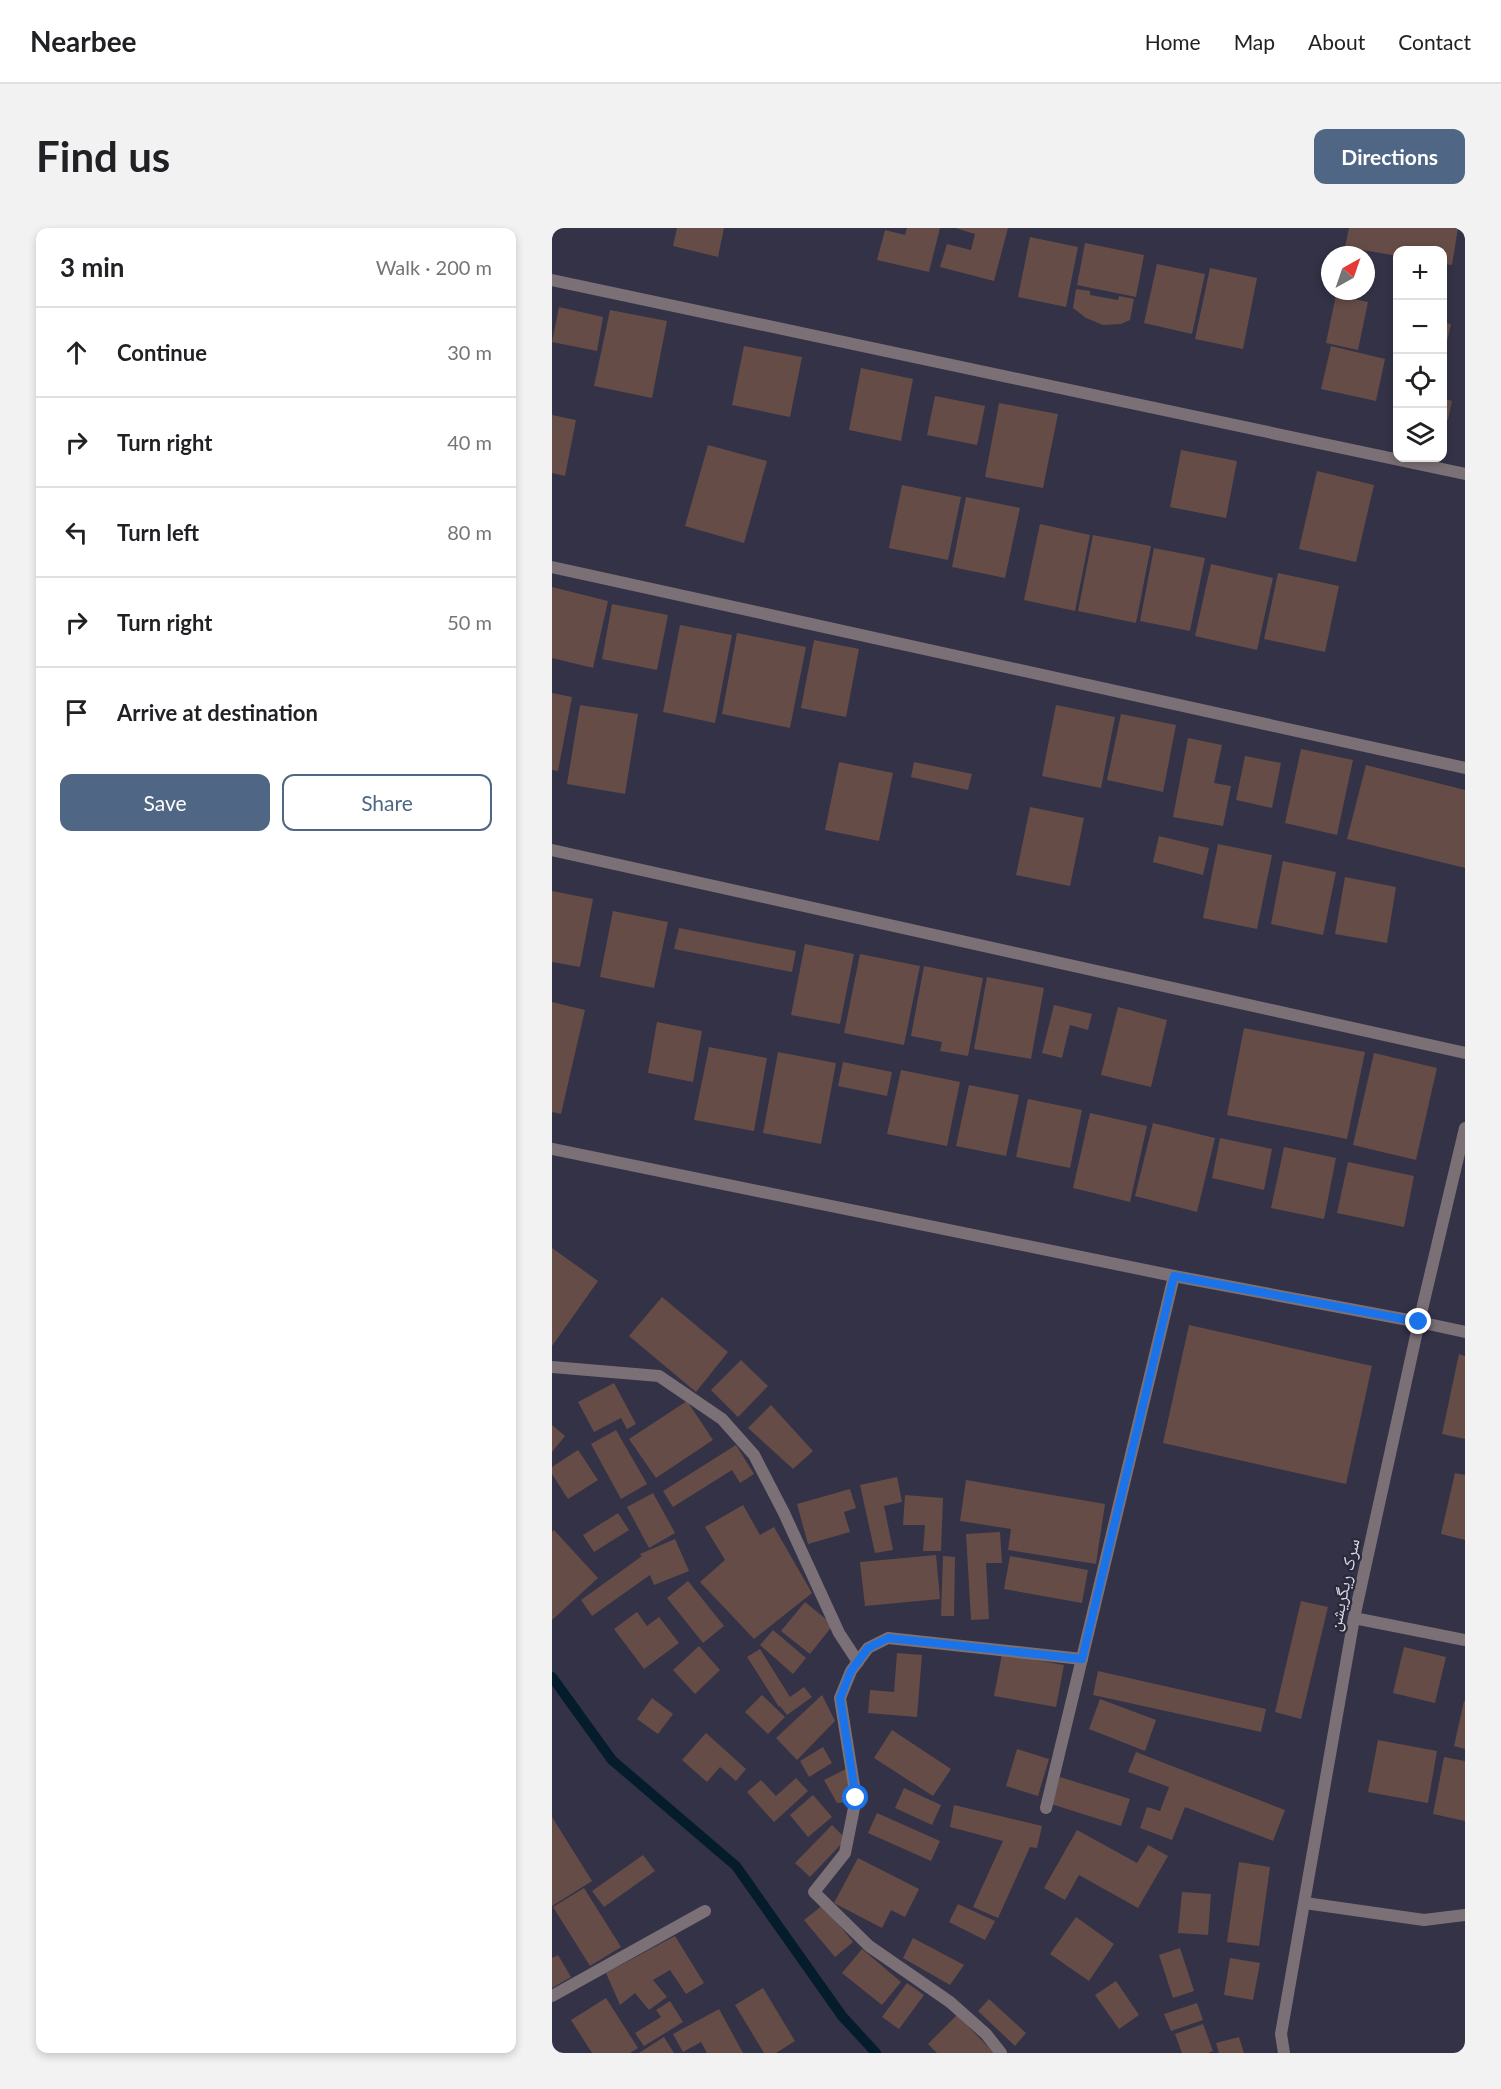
<!DOCTYPE html>
<html lang="en">
<head>
<meta charset="utf-8">
<style>
	:root { --surface:#fff; --page:#f2f2f2; --text:#202124; --muted:#757577; --line:#e0e0e0; --accent:#4f6685 }
	body { margin:0; font-family:Lato,"Noto Naskh Arabic",sans-serif; background:var(--page); color:var(--text) }
	.controls { position:absolute; right:18px; top:18px; display:grid; overflow:hidden; border-radius:12px; box-shadow:0 3px 9px #0003 }
	.controls button { width:54px; height:54px; display:grid; place-items:center; padding:0; border:0; border-bottom:2px solid var(--line); background:var(--surface); color:var(--text); font:30px sans-serif }
	.compass { position:absolute; left:769px; top:18px; width:54px; height:54px; border-radius:50%; background:var(--surface); box-shadow:0 3px 9px #0003; rotate:40deg }
	.stop { position:absolute; width:18px; height:18px; margin:-14px; border:4px solid #1a73e8; border-radius:50%; background:#fff }
	.stop.end { background:#1a73e8; border-color:#fff; box-shadow:0 2px 6px #0008 }
	.list { margin:0; padding:0; list-style:none }
	h2 { display:flex; justify-content:space-between; align-items:center; height:78px; margin:0; padding:0 24px; font-size:26px }
	h2 small { font-size:20px; font-weight:400; color:var(--muted) }
	.list li { display:grid; grid-template-columns:39px 1fr auto; gap:18px; align-items:center; box-sizing:border-box; height:90px; padding:0 24px; border-top:2px solid var(--line) }
	.list b { display:block; font-size:22px; white-space:nowrap }
	.list em { font-size:20px; font-style:normal; color:var(--muted) }
	.actions { display:flex; gap:12px; padding:18px 24px }
	.actions a { flex:1; padding:14px 0; border:2px solid var(--accent); border-radius:12px; text-align:center; font-size:21px; color:var(--accent) }
	.actions .main { background:var(--accent); color:#fff }
	.icon { flex:none; width:33px; height:33px; fill:none; stroke:currentColor; stroke-width:2; stroke-linecap:round; stroke-linejoin:round }
	.map { position:relative; flex:none; width:913px; height:1825px; overflow:hidden; border-radius:12px }
	header { display:flex; align-items:center; gap:36px; box-sizing:border-box; height:84px; padding:0 30px; background:var(--surface); border-bottom:2px solid var(--line) }
	header strong { font-size:28px }
	nav { display:flex; gap:33px; margin-inline-start:auto; font-size:21px }
	.intro { display:flex; align-items:center; justify-content:space-between; box-sizing:border-box; height:144px; padding:0 36px }
	h1 { margin:0; font-size:42px }
	.button { padding:15px 27px; border-radius:12px; background:var(--accent); color:#fff; font-size:21px; font-weight:700 }
	main { display:flex; gap:36px; padding:0 36px }
	aside { flex:1; background:var(--surface); border-radius:12px; box-shadow:0 3px 9px #0003 }
	.map>svg:first-child { display:block }
	.lines { fill:none; stroke-linecap:round; stroke-linejoin:round }
	.stream { stroke:#051c2d; stroke-width:10 }
	.building { fill:#654c47 }
	.street { stroke:#7b7076; stroke-width:12 }
	.route { stroke:#1a73e8; stroke-width:8 }
	.labels { text-anchor:middle; stroke-width:4.5; stroke-linejoin:round; paint-order:stroke }
	.street-label { font-size:18px; fill:#dbdae7; stroke:#2a283b }
</style>
</head>
<body>
<header>
<strong>Nearbee</strong>
<nav><a>Home</a><a>Map</a><a>About</a><a>Contact</a></nav>
</header>
<div class="intro"><h1>Find us</h1><a class="button">Directions</a></div>
<main>
<aside>
<h2>3 min<small>Walk · 200 m</small></h2>
<ul class="list">
<li><svg class="icon" aria-label="ahead" viewBox="0 0 24 24"><path d="M12 20V5M6 11l6-6 6 6"/></svg><div><b>Continue</b></div><em>30 m</em></li>
<li><svg class="icon" aria-label="right" viewBox="0 0 24 24"><path d="M7 20v-9h11M14 6l5 5-5 5"/></svg><div><b>Turn right</b></div><em>40 m</em></li>
<li><svg class="icon" aria-label="left" viewBox="0 0 24 24"><path d="M17 20v-9H6M10 6l-5 5 5 5"/></svg><div><b>Turn left</b></div><em>80 m</em></li>
<li><svg class="icon" aria-label="right" viewBox="0 0 24 24"><path d="M7 20v-9h11M14 6l5 5-5 5"/></svg><div><b>Turn right</b></div><em>50 m</em></li>
<li><svg class="icon" aria-label="arrive" viewBox="0 0 24 24"><path d="M6 21V4h12l-3 4 3 4H6"/></svg><div><b>Arrive at destination</b></div></li>
</ul>
<div class="actions"><a class="main">Save</a><a>Share</a></div>
</aside>
<div class="map">
<svg width="913" height="1825" viewBox="0 0 913 1825">
	<rect width="100%" height="100%" fill="#343246"/>
	<g class="lines">
		<!-- stream -->
		<path class="stream" d="M0,1449L60,1532L184,1638L290,1788L324,1825"/>
	</g>
	<!-- building -->
	<g class="building">
		<path d="M125,0H172L166,29L121,18Z"/>
		<path d="M355,0H388L377,44L325,32L333,2L353,7Z"/>
		<path d="M403,0H456L442,53L388,39L395,16L419,22L423,6Z"/>
		<path d="M797,0H906L900,37L890,36V22H846V28L793,19Z"/>
		<path d="M478,9L526,19L514,79L466,69Z"/>
		<path d="M533,15L592,27L584,69L525,57Z"/>
		<path d="M605,36L653,46L640,106L592,95Z"/>
		<path d="M658,40L705,50L691,121L643,111Z"/>
		<path d="M524,61L538,63V67L566,72L567,68L582,71L578,92L569,96L551,97L534,90L521,80Z"/>
		<path d="M784,67L816,74L806,122L774,115Z"/>
		<path d="M7,79L51,89L45,123L0,114Z"/>
		<path d="M58,82L115,93L100,170L42,158Z"/>
		<path d="M890,94L899,96L892,126L890,125Z"/>
		<path d="M192,118L250,129L238,189L180,177Z"/>
		<path d="M779,118L833,131L824,173L769,161Z"/>
		<path d="M309,140L361,151L349,213L297,202Z"/>
		<path d="M383,168L433,178L425,217L375,207Z"/>
		<path d="M890,170L900,173L896,192L890,191Z"/>
		<path d="M447,175L506,186L491,260L433,249Z"/>
		<path d="M0,187L24,192L13,248L0,245Z"/>
		<path d="M156,217L215,233L192,315L133,298Z"/>
		<path d="M629,222L685,233L674,290L618,279Z"/>
		<path d="M765,243L822,257L804,334L747,321Z"/>
		<path d="M350,257L409,269L396,332L337,320Z"/>
		<path d="M414,269L468,280L453,350L400,339Z"/>
		<path d="M488,296L538,307L523,383L472,372Z"/>
		<path d="M541,307L599,318L584,395L526,383Z"/>
		<path d="M602,320L653,330L638,403L588,393Z"/>
		<path d="M659,336L721,350L705,422L643,408Z"/>
		<path d="M726,345L787,358L773,424L712,411Z"/>
		<path d="M0,359L56,373L41,440L0,430Z"/>
		<path d="M60,376L116,387L105,442L50,431Z"/>
		<path d="M128,397L180,407L163,495L111,484Z"/>
		<path d="M185,405L254,419L238,500L170,486Z"/>
		<path d="M262,412L307,421L294,489L249,480Z"/>
		<path d="M0,465L20,469L6,543L0,542Z"/>
		<path d="M28,477L86,486L73,566L15,556Z"/>
		<path d="M504,477L563,489L549,560L490,548Z"/>
		<path d="M569,486L624,497L611,564L555,552Z"/>
		<path d="M636,510L670,517L662,555L679,558L671,598L621,589Z"/>
		<path d="M749,521L801,532L785,607L733,595Z"/>
		<path d="M693,528L729,535L720,580L684,572Z"/>
		<path d="M287,534L341,545L327,613L273,602Z"/>
		<path d="M362,534L420,546L416,562L359,549Z"/>
		<path d="M814,537L913,562V640L795,611Z"/>
		<path d="M478,579L532,590L518,658L464,647Z"/>
		<path d="M607,608L657,620L651,647L601,634Z"/>
		<path d="M666,616L720,627L705,701L651,690Z"/>
		<path d="M731,633L784,644L771,707L719,696Z"/>
		<path d="M793,649L844,659L835,715L783,706Z"/>
		<path d="M0,663L41,671L28,739L0,734Z"/>
		<path d="M61,683L116,694L102,760L48,749Z"/>
		<path d="M127,700L244,723L240,744L122,721Z"/>
		<path d="M253,716L302,726L288,796L239,787Z"/>
		<path d="M308,726L368,738L352,817L292,805Z"/>
		<path d="M372,738L431,750L416,828L388,823L390,814L359,808Z"/>
		<path d="M435,749L492,760L479,831L422,821Z"/>
		<path d="M0,774L33,782L9,886L0,884Z"/>
		<path d="M502,777L540,786L536,802L518,797L510,830L490,825Z"/>
		<path d="M566,779L615,792L599,859L549,847Z"/>
		<path d="M105,794L150,803L141,854L96,845Z"/>
		<path d="M692,800L813,824L795,911L675,887Z"/>
		<path d="M157,819L215,830L202,903L142,892Z"/>
		<path d="M226,824L284,835L269,916L211,905Z"/>
		<path d="M822,825L885,840L864,932L801,917Z"/>
		<path d="M291,834L340,844L335,868L286,858Z"/>
		<path d="M349,842L408,854L395,918L335,906Z"/>
		<path d="M417,857L467,867L454,928L404,918Z"/>
		<path d="M476,871L530,882L518,940L464,929Z"/>
		<path d="M538,885L595,898L578,974L521,960Z"/>
		<path d="M601,895L663,910L645,984L583,968Z"/>
		<path d="M668,910L720,921L712,962L660,950Z"/>
		<path d="M732,919L784,930L772,991L719,980Z"/>
		<path d="M796,934L862,948L852,999L785,985Z"/>
		<path d="M0,1020L46,1053L0,1118Z"/>
		<path d="M110,1069L176,1124L144,1164L77,1108Z"/>
		<path d="M637,1097L820,1138L794,1256L611,1215Z"/>
		<path d="M907,1126L913,1128V1211L890,1206Z"/>
		<path d="M189,1132L216,1158L186,1189L159,1162Z"/>
		<path d="M62,1155L84,1196L75,1201L69,1190L42,1204L26,1174Z"/>
		<path d="M135,1173L161,1212L104,1250L77,1211Z"/>
		<path d="M219,1177L261,1223L241,1241L196,1200Z"/>
		<path d="M0,1197L13,1208L0,1224Z"/>
		<path d="M64,1202L95,1256L69,1271L39,1216Z"/>
		<path d="M184,1217L202,1246L188,1255L180,1242L121,1279L111,1263Z"/>
		<path d="M26,1222L46,1252L16,1271L0,1246V1239Z"/>
		<path d="M903,1245L913,1247V1312L889,1306Z"/>
		<path d="M345,1249L350,1274L332,1278L341,1322L323,1325L308,1257Z"/>
		<path d="M414,1252L553,1276L544,1336L456,1322L459,1301L408,1293Z"/>
		<path d="M298,1261L304,1280L292,1284L298,1304L256,1316L245,1276Z"/>
		<path d="M101,1265L123,1305L97,1320L75,1279Z"/>
		<path d="M353,1267L391,1270L389,1323H371L373,1297H351Z"/>
		<path d="M191,1277L208,1307L222,1299L260,1365L202,1411L148,1354L173,1332L153,1299Z"/>
		<path d="M66,1285L77,1302L42,1324L31,1307Z"/>
		<path d="M2,1302L46,1350L0,1392V1304Z"/>
		<path d="M448,1304L450,1335H434L437,1391L419,1392L414,1306Z"/>
		<path d="M123,1311L137,1343L102,1357L98,1347L40,1388L29,1372L90,1328L88,1326Z"/>
		<path d="M384,1327L388,1371L313,1378L308,1334Z"/>
		<path d="M391,1328L403,1329L402,1388H389Z"/>
		<path d="M458,1328L536,1342L530,1375L452,1361Z"/>
		<path d="M136,1353L172,1398L151,1415L115,1370Z"/>
		<path d="M749,1373L776,1379L749,1491L723,1484Z"/>
		<path d="M253,1374L281,1397L258,1426L229,1403Z"/>
		<path d="M85,1384L95,1398L107,1389L127,1415L92,1441L62,1401Z"/>
		<path d="M221,1402L254,1430L241,1446L208,1417Z"/>
		<path d="M147,1418L168,1442L143,1466L121,1442Z"/>
		<path d="M852,1419L894,1429L883,1475L841,1465Z"/>
		<path d="M208,1421L238,1469L252,1459L260,1469L235,1487L228,1478L227,1479L195,1429Z"/>
		<path d="M345,1425L370,1427L365,1489L316,1485L318,1462L342,1464Z"/>
		<path d="M450,1426L512,1437L504,1479L442,1468Z"/>
		<path d="M546,1443L714,1481L709,1504L541,1467Z"/>
		<path d="M210,1467L233,1489L216,1506L193,1484Z"/>
		<path d="M270,1467L283,1493L245,1532L224,1510Z"/>
		<path d="M100,1470L121,1486L106,1506L85,1491Z"/>
		<path d="M548,1471L604,1492L593,1523L537,1501Z"/>
		<path d="M912,1473H913V1521L902,1518Z"/>
		<path d="M340,1502L399,1541L381,1568L322,1530Z"/>
		<path d="M154,1505L194,1541L184,1553L168,1539L155,1554L130,1532Z"/>
		<path d="M826,1512L885,1523L876,1575L816,1564Z"/>
		<path d="M271,1519L280,1535L257,1549L248,1533Z"/>
		<path d="M465,1521L497,1531L486,1568L454,1558Z"/>
		<path d="M584,1524L733,1582L721,1613L633,1579L620,1612L588,1600L595,1579L608,1583L617,1559L576,1544Z"/>
		<path d="M892,1529L913,1533V1593L881,1586Z"/>
		<path d="M294,1541L298,1574L285,1575L272,1552Z"/>
		<path d="M508,1549L578,1571L569,1598L499,1576Z"/>
		<path d="M244,1550L256,1563L222,1594L195,1564L209,1552L224,1568Z"/>
		<path d="M352,1560L389,1577L380,1597L343,1580Z"/>
		<path d="M261,1567L280,1589L256,1609L238,1587Z"/>
		<path d="M402,1577L490,1598L485,1620L478,1619L446,1690L421,1679L451,1613L398,1599Z"/>
		<path d="M325,1585L388,1613L379,1633L316,1605Z"/>
		<path d="M0,1589L40,1653L0,1678Z"/>
		<path d="M280,1597L294,1611L258,1649L243,1635Z"/>
		<path d="M525,1602L585,1635L596,1617L616,1628L586,1680L527,1647L513,1672L492,1660Z"/>
		<path d="M91,1627L103,1643L52,1679L40,1663Z"/>
		<path d="M306,1630L367,1661L353,1689L339,1682L330,1700L282,1675Z"/>
		<path d="M687,1634L718,1639L707,1718L675,1714Z"/>
		<path d="M32,1660L69,1719L38,1738L1,1679Z"/>
		<path d="M630,1664L659,1666L656,1707L626,1705Z"/>
		<path d="M406,1676L443,1693L433,1712L397,1694Z"/>
		<path d="M271,1677L301,1714L283,1729L252,1692Z"/>
		<path d="M524,1689L562,1716L537,1753L498,1726Z"/>
		<path d="M123,1708L152,1755L134,1766L118,1742L101,1752L115,1769L97,1782L83,1765L68,1777L54,1745Z"/>
		<path d="M361,1710L412,1737L398,1757L351,1730Z"/>
		<path d="M628,1720L642,1763L621,1770L607,1727Z"/>
		<path d="M310,1721L349,1754L330,1777L290,1745Z"/>
		<path d="M6,1727L19,1749L0,1760V1730Z"/>
		<path d="M678,1730L708,1735L701,1772L672,1767Z"/>
		<path d="M564,1753L587,1787L567,1801L543,1767Z"/>
		<path d="M355,1755L372,1767L347,1801L330,1789Z"/>
		<path d="M211,1760L243,1813L224,1825H212L183,1777Z"/>
		<path d="M54,1770L86,1820L78,1825H40L19,1792Z"/>
		<path d="M437,1771L474,1805L463,1818L426,1783Z"/>
		<path d="M118,1773L131,1794L92,1818L83,1805L109,1789L104,1782Z"/>
		<path d="M645,1775L651,1792L619,1803L612,1786Z"/>
		<path d="M167,1781L191,1825H155L149,1814L131,1824L121,1806Z"/>
		<path d="M405,1787L442,1825H385L376,1816Z"/>
		<path d="M651,1796L661,1823L656,1825H630L623,1806Z"/>
		<path d="M112,1809L122,1825H87Z"/>
		<path d="M687,1809L692,1825H667L664,1815Z"/>
	</g>
	<g class="lines">
		<!-- street -->
		<g class="street">
			<path d="M0,52L913,246"/>
			<path d="M0,339L913,540"/>
			<path d="M0,622L913,825"/>
			<path d="M0,921L622,1048L867,1094L913,1104"/>
			<path d="M0,1139L107,1148L170,1191L202,1227L232,1285L287,1405L306,1434"/>
			<path d="M802,1390L913,1412"/>
			<path d="M494,1580L622,1048"/>
			<path d="M753,1675L872,1692L913,1687"/>
			<path d="M0,1768L153,1683"/>
			<path d="M449,1825L434,1806L398,1774L317,1718L262,1664L293,1625L304,1570L288,1470L299,1443L316,1420L336,1410L530,1431"/>
			<path d="M732,1825L729,1806L802,1390L867,1094L913,900"/>
		</g>
	</g>
	<g class="lines">
		<!-- route -->
		<path class="route" d="M304,1570L288,1470L299,1443L316,1420L336,1410L530,1431L622,1048L867,1094"/>
	</g>
	<g class="labels">
		<!-- street labels -->
		<g class="street-label">
			<text transform="translate(792 1357) rotate(-78)" y="6">سرک ریگریشن</text>
		</g>
	</g>
</svg>
<div class="controls">
<button>+</button>
<button>−</button>
<button><svg class="icon" aria-label="locate" viewBox="0 0 24 24"><circle cx="12" cy="12" r="6"/><path d="M12 2v4M12 18v4M2 12h4M18 12h4"/></svg></button>
<button><svg class="icon" aria-label="layers" viewBox="0 0 24 24"><path d="M12 4l9 5-9 5-9-5zM3 14l9 5 9-5"/></svg></button>
</div>
<svg class="compass" viewBox="-18 -18 36 36"><path d="M0-13l5 13h-10z" fill="#e53935"/><path d="M0 13l5-13h-10z" fill="#757577"/></svg>
<div class="stop" style="left:304px;top:1570px"></div>
<div class="stop end" style="left:867px;top:1094px"></div>
</div>
</main>
</body>
</html>
